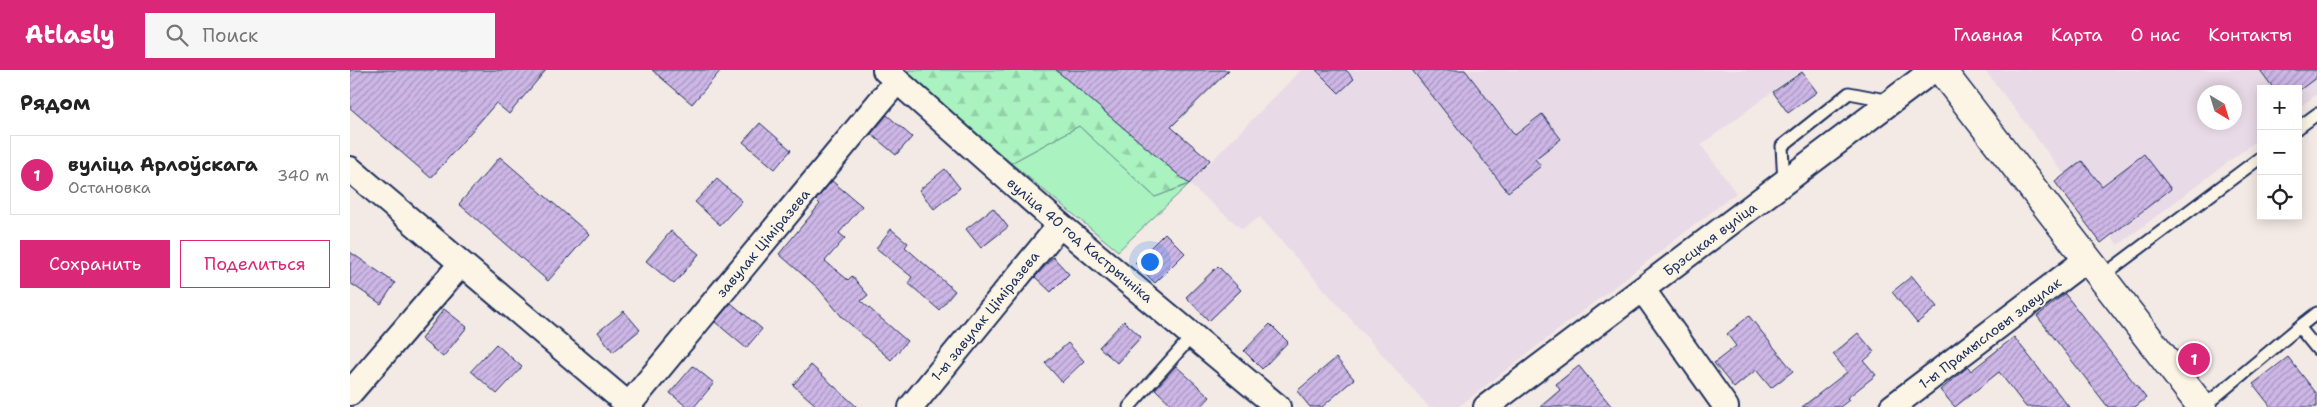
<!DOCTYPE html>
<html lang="ru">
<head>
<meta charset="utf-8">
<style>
	:root { --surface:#fff; --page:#f6f6f6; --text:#222; --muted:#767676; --line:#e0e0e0; --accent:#db2777 }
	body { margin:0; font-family:"Shantell Sans",sans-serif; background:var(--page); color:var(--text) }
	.controls { position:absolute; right:15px; top:15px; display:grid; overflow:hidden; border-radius:0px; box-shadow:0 2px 12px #0003 }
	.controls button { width:45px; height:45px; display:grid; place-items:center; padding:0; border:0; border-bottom:1px solid var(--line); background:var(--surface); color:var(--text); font:25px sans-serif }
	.compass { position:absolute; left:1847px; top:15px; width:45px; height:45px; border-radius:50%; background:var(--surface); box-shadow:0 2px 12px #0003; rotate:142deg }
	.you { position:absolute; left:799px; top:191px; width:18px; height:18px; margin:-12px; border:4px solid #fff; border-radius:50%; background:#1a73e8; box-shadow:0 0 0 8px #1a73e833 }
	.badge { display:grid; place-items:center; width:32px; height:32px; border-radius:50%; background:var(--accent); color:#fff; font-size:16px; font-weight:700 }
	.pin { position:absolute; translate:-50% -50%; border:2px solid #fff; box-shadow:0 1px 5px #0006 }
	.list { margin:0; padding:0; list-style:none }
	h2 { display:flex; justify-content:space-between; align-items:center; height:65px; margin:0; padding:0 20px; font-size:21px }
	h2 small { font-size:16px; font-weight:400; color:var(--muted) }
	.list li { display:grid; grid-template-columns:32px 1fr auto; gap:15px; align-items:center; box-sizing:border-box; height:80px; margin:0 10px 10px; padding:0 10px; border:1px solid var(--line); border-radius:0px }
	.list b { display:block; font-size:19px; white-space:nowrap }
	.list p { margin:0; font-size:16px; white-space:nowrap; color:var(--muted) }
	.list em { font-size:16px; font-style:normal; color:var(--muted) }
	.actions { display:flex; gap:10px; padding:15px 20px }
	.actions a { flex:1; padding:11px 0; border:1px solid var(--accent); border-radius:0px; text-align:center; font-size:18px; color:var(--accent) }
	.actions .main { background:var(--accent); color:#fff }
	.icon { flex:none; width:28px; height:28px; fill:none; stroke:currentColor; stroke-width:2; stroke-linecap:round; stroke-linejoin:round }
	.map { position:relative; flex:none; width:1967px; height:337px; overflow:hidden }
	header { display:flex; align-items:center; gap:30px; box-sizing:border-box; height:70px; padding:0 25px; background:var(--accent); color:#fff }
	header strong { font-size:24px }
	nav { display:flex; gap:28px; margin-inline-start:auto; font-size:18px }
	.search { width:350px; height:45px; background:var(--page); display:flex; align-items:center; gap:12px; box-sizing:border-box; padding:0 18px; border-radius:0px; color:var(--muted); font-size:19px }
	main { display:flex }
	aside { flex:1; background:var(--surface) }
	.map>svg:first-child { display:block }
	.built { fill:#e8dae6; fill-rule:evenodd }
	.green { fill:#aaf2bf; stroke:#62908e }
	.forest { fill:url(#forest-firs); stroke:#62908e }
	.building { fill:url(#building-hatch); stroke:#1b2f5e }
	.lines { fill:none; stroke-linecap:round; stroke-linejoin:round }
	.service-casing { stroke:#1b2f5e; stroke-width:15 }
	.minor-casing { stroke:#1b2f5e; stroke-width:28 }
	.tertiary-casing { stroke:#1b2f5e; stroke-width:31 }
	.service { stroke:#fcf5e5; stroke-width:11 }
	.minor { stroke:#fcf5e5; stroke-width:24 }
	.tertiary { stroke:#fcf5e5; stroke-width:28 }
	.labels { text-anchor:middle; stroke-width:4; stroke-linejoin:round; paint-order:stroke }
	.street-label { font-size:14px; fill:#1b2f5e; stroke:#fcf5e5 }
</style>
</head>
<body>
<header>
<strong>Atlasly</strong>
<div class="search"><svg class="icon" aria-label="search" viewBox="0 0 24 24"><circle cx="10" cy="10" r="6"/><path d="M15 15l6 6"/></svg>Поиск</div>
<nav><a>Главная</a><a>Карта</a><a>О нас</a><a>Контакты</a></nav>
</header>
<main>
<aside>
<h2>Рядом<small></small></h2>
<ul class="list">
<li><span class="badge">1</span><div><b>вуліца Арлоўскага</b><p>Остановка</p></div><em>340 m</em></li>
</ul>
<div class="actions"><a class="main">Сохранить</a><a>Поделиться</a></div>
</aside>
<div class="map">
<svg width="1967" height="337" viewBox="0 0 1967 337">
	<defs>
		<pattern id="forest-firs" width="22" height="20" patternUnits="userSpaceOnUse" patternTransform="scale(1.25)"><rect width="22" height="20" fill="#aaf2bf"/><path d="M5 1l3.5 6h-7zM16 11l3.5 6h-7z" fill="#92d0a7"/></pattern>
		<pattern id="building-hatch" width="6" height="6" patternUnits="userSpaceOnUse" patternTransform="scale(1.25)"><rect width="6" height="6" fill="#ceb7e7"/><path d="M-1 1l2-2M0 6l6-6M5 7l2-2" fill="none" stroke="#a695be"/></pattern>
	</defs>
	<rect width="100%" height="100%" fill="#f3e9e5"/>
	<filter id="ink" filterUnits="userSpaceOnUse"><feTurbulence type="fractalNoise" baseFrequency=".02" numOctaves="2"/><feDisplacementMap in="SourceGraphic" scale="10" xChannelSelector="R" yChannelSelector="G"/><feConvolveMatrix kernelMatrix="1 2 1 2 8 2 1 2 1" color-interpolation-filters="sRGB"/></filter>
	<g filter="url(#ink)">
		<!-- built -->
		<g class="built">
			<path d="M951,0H1451L1351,75L1386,123L1108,337H1079L910,147L892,159L839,114Z"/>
			<path d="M1635,0H1967V24L1948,38V19H1911V67L1768,175ZM1854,22H1884V52H1854Z"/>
		</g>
		<!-- green -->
		<path class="green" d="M729,56L805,127L839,114L768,181L661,93Z"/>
		<!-- forest -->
		<path class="forest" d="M555,0H706L839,114L805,127L729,56L661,93Z"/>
		<!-- building -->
		<g class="building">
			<path d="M0,0H196L159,44L146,33L81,108L0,38Z"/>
			<path d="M302,0H371L342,34Z"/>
			<path d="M706,0H879L821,57L860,90L839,114Z"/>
			<path d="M966,0H996L1004,9L989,23Z"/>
			<path d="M1062,0H1115L1165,65L1192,44L1211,69L1185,89L1191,96L1158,122Z"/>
			<path d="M1910,0H1967V7L1951,19H1924Z"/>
			<path d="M1452,2L1467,22L1438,43L1423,22Z"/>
			<path d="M537,45L562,67L546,85L521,64Z"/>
			<path d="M410,53L441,80L425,99L393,72Z"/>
			<path d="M1794,84L1821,119L1751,173L1705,112L1732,91L1752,116Z"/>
			<path d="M150,87L239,164L198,211L109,134Z"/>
			<path d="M595,99L610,118L584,139L569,120Z"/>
			<path d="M367,109L392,131L370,155L345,132Z"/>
			<path d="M482,111L512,136L489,163L495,168L475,191L498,210L502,206L518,225L511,231L557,271L541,290L492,247L468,218L429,184L470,134L466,130Z"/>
			<path d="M643,138L658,157L631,178L616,159Z"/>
			<path d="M541,159L558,173L555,177L605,221L589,240L558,213L562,207L526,178Z"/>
			<path d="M321,161L349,184L324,214L296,191Z"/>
			<path d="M815,163L835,183L805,213L785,193Z"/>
			<path d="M0,182L45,213L31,234L0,213Z"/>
			<path d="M703,187L719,204L701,222L685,207Z"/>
			<path d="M868,196L891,220L859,251L836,227Z"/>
			<path d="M1562,206L1587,237L1567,253L1542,222Z"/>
			<path d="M1715,224L1796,328L1785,337H1758L1687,246Z"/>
			<path d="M381,233L412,259L396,278L365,252Z"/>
			<path d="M94,239L117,257L93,287L71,269Z"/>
			<path d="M274,241L290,260L263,282L248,262Z"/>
			<path d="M1399,246L1443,301L1421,318L1406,300L1384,318L1364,293L1386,276L1377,264Z"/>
			<path d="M774,251L791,267L767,293L749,277Z"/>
			<path d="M920,254L938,272L912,299L894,281Z"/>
			<path d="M1508,263L1524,282L1514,291L1526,305L1497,328L1499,330L1490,337H1452L1497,302L1483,284Z"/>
			<path d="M1664,267L1719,337H1676L1649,302L1605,337L1590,320L1618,297L1621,301Z"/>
			<path d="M718,273L734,291L712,312L695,293Z"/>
			<path d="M146,274L172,297L147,324L121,301Z"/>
			<path d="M1938,287L1967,324V337H1921L1903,314Z"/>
			<path d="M986,288L1004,309L972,337H960L947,321Z"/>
			<path d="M461,295L507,337H468L443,315Z"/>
			<path d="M343,296L364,313L344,337H337L320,323Z"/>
			<path d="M826,296L860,327L851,337H824L805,319Z"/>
			<path d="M1229,296L1262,337H1190L1210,320L1206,314Z"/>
		</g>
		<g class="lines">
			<!-- service casing -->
			<g class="service-casing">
				<g id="service">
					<path d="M1948,58L1967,44"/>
					<path d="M1434,113L1432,76L1499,23L1541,31"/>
					<path d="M1751,207L1911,87"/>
					<path d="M1949,257L1967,243"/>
					<path d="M779,337L843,265"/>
					<path d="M1853,337L1949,257L1967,279"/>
				</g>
			</g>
			<!-- minor casing -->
			<g class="minor-casing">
				<g id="minor">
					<path d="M535,0L710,155L928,337"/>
					<path d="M0,99L281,337"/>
					<path d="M1293,220L1376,337"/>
					<path d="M0,323L111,194"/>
					<path d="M277,337L547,11"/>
					<path d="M561,337L710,155"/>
					<path d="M1136,337L1583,0"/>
					<path d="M1542,337L1737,189"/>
				</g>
			</g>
			<!-- tertiary casing -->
			<g class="tertiary-casing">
				<path id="tertiary" d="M1591,0L1852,337"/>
			</g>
			<!-- service -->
			<use href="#service" class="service"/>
			<!-- minor -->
			<use href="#minor" class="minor"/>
			<!-- tertiary -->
			<use href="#tertiary" class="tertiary"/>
		</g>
	</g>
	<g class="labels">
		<!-- street labels -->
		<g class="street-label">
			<text transform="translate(1360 169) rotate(-37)" y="5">Брэсцкая вуліца</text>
			<text transform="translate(730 170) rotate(40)" y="5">вуліца 40 год Кастрычніка</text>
			<text transform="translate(413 173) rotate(-50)" y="5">завулак Ціміразева</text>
			<text transform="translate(635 246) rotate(-51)" y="5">1-ы завулак Ціміразева</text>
			<text transform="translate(1640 263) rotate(-37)" y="5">1-ы Прамысловы завулак</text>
		</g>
	</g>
</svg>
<div class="controls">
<button>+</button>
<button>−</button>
<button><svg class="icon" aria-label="locate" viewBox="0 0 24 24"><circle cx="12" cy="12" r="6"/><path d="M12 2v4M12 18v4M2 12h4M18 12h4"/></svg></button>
</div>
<svg class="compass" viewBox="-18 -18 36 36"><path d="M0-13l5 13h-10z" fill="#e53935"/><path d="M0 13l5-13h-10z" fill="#767676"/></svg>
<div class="you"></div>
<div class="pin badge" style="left:1844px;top:289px">1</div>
</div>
</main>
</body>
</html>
